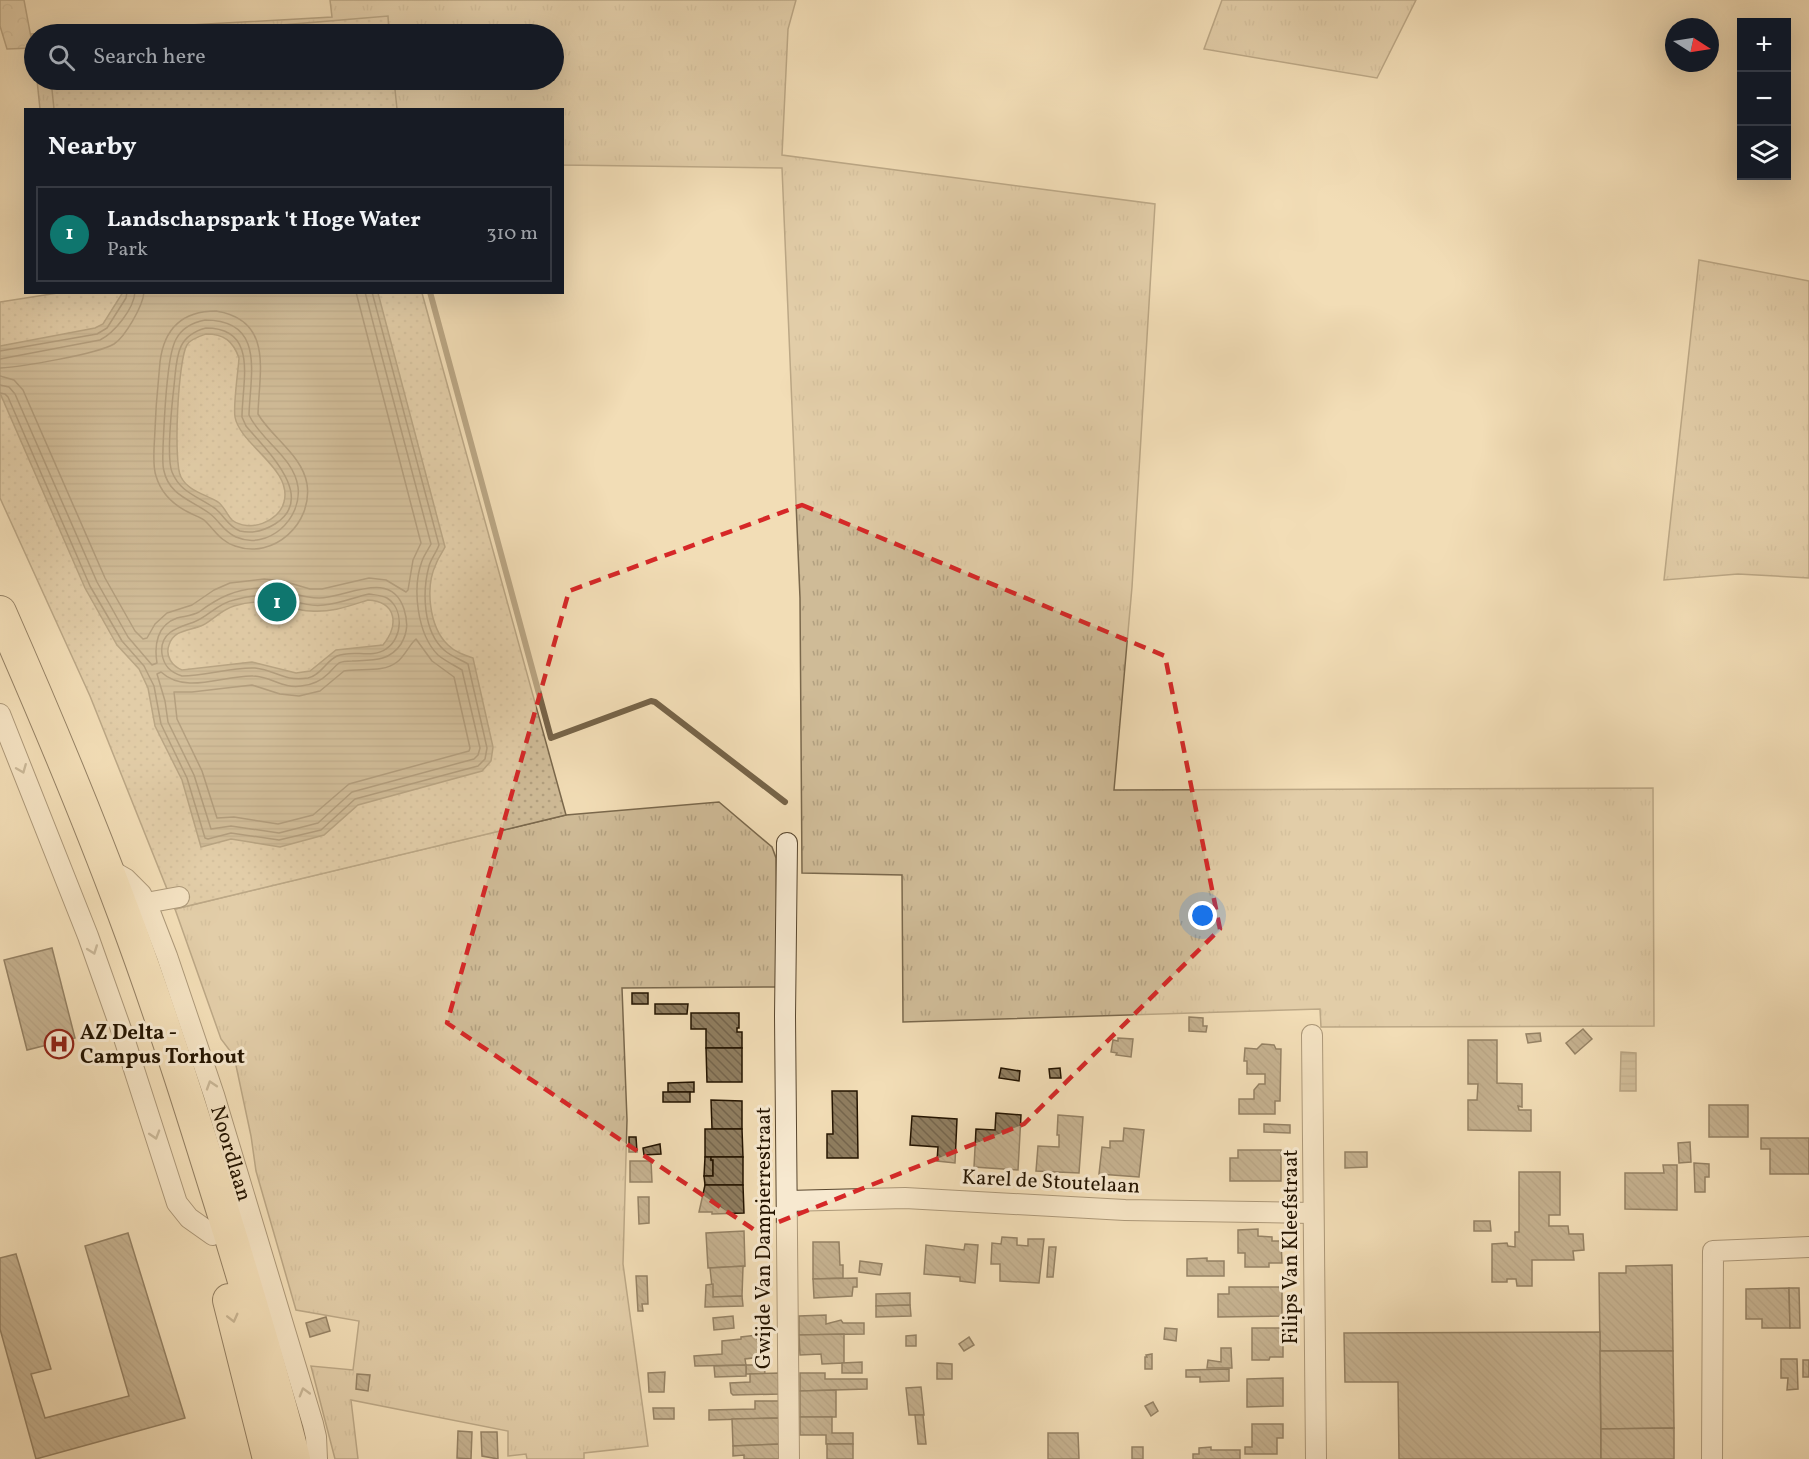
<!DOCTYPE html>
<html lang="en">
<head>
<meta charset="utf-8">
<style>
	:root { --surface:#171b24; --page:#242831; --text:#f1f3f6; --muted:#9ea1a6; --line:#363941; --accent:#0f766e }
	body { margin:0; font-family:Vollkorn,serif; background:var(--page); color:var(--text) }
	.controls { position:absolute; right:18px; top:18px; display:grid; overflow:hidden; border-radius:0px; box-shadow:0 6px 24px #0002 }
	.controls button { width:54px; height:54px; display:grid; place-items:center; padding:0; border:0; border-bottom:2px solid var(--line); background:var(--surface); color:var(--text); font:30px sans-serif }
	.compass { position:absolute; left:1665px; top:18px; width:54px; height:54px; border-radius:50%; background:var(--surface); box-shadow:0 6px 24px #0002; rotate:102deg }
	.you { position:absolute; left:1203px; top:916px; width:21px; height:21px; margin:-15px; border:4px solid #fff; border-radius:50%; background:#1a73e8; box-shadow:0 0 0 9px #1a73e833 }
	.badge { display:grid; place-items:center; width:39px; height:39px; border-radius:50%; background:var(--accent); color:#fff; font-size:20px; font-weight:700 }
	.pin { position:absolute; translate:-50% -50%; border:3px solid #fff; box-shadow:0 2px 6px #0006 }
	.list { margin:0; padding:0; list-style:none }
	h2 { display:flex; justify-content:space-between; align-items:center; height:78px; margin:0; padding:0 24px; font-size:26px }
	h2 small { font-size:20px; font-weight:400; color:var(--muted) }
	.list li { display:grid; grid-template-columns:39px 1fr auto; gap:18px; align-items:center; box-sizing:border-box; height:96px; margin:0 12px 12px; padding:0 12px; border:2px solid var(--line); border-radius:0px }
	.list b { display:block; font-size:22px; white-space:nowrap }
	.list p { margin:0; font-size:20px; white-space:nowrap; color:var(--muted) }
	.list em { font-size:20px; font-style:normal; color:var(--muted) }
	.icon { flex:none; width:33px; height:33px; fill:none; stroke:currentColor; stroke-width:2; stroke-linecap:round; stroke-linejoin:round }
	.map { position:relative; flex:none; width:1809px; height:1459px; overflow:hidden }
	.search { position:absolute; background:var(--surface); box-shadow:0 6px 24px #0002; left:24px; top:24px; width:540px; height:66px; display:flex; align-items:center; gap:15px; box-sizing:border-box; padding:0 21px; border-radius:33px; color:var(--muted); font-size:22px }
	.panel { position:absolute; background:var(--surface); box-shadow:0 6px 24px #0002; left:24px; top:108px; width:540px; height:186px; border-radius:0px }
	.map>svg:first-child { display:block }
	.grass { fill:url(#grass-tufts); stroke:#7a684c; stroke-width:1.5 }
	.forest { fill:url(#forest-crowns); stroke:#7a684c; stroke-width:1.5 }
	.park { fill:url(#park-dots); stroke:#7a684c; stroke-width:1.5 }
	.water { fill:url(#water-rules); stroke:#766448; stroke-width:1.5; fill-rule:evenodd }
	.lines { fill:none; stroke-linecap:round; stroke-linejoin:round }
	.shore { stroke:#68563c; stroke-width:1.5 }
	.stream { stroke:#766448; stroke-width:6 }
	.building { fill:url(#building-back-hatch); stroke:#241400; stroke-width:1.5 }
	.street-casing { stroke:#58462e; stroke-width:22 }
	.primary-casing { stroke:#241400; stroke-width:34 }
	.street { stroke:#f7e9d0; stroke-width:20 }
	.primary { stroke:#f2ddb6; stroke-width:32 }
	.oneway { stroke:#988972 }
	.oneway2 { stroke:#958364 }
	.marked { fill:none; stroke:#d62828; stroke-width:4.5; stroke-dasharray:12 8; stroke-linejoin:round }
	.labels { text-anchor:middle; stroke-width:6; stroke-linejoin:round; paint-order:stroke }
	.poi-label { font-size:21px; font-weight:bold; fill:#241400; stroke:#f7e9d0; text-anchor:start }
	.street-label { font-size:21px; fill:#241400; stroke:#f7e9d0 }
</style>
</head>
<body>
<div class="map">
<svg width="1809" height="1459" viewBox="0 0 1809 1459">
	<defs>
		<pattern id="grass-tufts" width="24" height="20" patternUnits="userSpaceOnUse" patternTransform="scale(1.5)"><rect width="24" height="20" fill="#cfbb97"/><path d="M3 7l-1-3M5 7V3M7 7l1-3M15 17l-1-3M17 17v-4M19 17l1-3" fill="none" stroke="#b2a080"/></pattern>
		<pattern id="forest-crowns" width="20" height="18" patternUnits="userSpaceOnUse" patternTransform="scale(1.5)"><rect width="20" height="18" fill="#cfbb97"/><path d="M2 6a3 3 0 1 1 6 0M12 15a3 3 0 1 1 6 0" fill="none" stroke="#b2a080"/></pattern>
		<pattern id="park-dots" width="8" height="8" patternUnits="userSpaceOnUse" patternTransform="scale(1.5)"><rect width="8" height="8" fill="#cfbb97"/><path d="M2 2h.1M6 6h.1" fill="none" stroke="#b2a080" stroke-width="1.8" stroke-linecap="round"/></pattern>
		<pattern id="water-rules" width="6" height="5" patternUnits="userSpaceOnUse" patternTransform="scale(1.5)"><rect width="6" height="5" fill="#ac9978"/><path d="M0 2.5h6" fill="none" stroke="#8c7c60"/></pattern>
		<pattern id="building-back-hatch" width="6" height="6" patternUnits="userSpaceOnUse" patternTransform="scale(1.5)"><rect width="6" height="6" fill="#8f7d5f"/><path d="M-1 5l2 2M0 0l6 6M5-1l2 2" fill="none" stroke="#75654c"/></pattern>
	</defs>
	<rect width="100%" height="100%" fill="#f2ddb6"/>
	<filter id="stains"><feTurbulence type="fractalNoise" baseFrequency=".00333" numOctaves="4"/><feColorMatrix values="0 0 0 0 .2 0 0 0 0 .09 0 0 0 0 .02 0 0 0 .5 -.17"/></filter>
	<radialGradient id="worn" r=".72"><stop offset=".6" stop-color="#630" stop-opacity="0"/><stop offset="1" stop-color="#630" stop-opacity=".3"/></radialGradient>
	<!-- grass -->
	<g class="grass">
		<path d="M330,0H796L788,29L782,155L1155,204L1132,587L1114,790L1653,788L1654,1026L1321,1027L1320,1009L903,1022L902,875L802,873L800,598L782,168L563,165L562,110L40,109L37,80H554V34H34V61L31,34L332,17Z"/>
		<path d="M1222,0H1416L1377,78L1204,49Z"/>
		<path d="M1699,260L1809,281V578L1738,574L1664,580Z"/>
		<path d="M719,802L772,847L776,858L778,987L622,988L627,1120L623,1264L648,1446L584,1453V1459H527L526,1454L508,1456V1431L351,1400L358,1459H335L311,1366L353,1370L359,1321L296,1310L256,1171L251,1136L234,1056L221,1039L175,909L566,815Z"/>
	</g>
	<!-- forest -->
	<path class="forest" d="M0,0H24L33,48L7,49L0,26Z"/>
	<!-- park -->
	<g class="park">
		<path d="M388,16L389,34H176Z"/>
		<path d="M51,80H394L397,109H54Z"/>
		<path d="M64,292L422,293L566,815L175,909L90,696L0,498V302Z"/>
	</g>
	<!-- water -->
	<g class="water">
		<path d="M123,292L378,293L445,547C442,553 438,558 436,564C425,587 429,627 448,645C455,652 464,655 473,658L493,747L491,761L482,771L358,805L324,835L280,847L231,839L201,847L182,780L155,726L148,688L139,669L117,645L85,588L0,393V346L95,328L103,324ZM206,334C224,334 233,341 239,358C238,373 233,405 235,417C240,445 293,469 284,502C279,522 249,533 232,520C227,515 224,506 218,502C205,494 188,491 181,477C173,463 178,359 187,345C190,339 200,336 206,334ZM368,600C397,602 399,625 383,645L336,650L310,671L296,673L252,662L182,670C172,666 165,656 169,645C174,629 190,631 203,625C213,620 221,610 234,606C247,602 265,600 279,604C289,606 299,611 310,611C331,613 349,606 368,600Z"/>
		<path d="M1621,1052L1636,1053V1091H1620Z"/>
	</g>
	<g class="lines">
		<!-- shore -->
		<g class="shore">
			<path d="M216,311C274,320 259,373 258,414C272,438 302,455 307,484C313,523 274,560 235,546C220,541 215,530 204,520C200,517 193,515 188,512C172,504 161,493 156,476C153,467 154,457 154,449C155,420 157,391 160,362C164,329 182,311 216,311Z"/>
			<path d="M205,320C266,320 250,375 249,415C261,441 294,457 298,487C302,519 268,551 236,537C223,531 219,520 209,513C191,500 169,495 164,471C162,464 163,455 163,448C164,423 165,399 168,375C171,347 174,326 205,320Z"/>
			<path d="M206,328C259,328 242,382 242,417L246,426C265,449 318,497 275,524C265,530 252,534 240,531C227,526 223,513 213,507C197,496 180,492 172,472C166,457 172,404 174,386C177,359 175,336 206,328Z"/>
			<path d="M0,351L97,334L107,328L126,298L127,292"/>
			<path d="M0,359L100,340C114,333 134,309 135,292"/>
			<path d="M0,368C21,367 97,354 114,344C125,337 143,306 144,292"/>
			<path d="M0,376L14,380L23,390L105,578L135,631L143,639L147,638L155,624L167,613L192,605L214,590L230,583L264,579L283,581L310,589H322L369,578L386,580L406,592L408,590L413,560L421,543L356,292"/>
			<path d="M0,385L9,387L15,394L97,582L128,637L152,665L157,663C154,645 157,625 177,618C184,616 192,616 199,612C219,597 236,589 261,588C281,588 299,598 319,598C346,598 391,568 404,609C408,622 408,632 401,644C389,662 372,660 352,661C348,661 343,661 339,663C335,666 332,670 329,673C321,681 313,685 301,686C283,689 270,676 253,676C223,675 186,695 161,672L157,674L165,701L168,722L194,775L211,829L231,826L279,833L318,823L352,792L474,759L478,755L480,748L462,670C454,665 445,661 438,655C417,634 412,588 422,561C424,555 428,550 431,544L365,292"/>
			<path d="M0,393L5,394L8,397L90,586L122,641L144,666L154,686L161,724L187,778L205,838L208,839L231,833L279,840L321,830L355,799L478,766L485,759L487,748L468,664C460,659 452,657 444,650C423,631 422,592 429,566C431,559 436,553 439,545L372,292"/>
			<path d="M369,594C375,595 381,595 387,598C404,609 403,638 386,649C372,659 352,649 337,656C326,661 321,675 308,678C283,682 276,670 255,668C231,667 206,676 182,676C170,672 164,666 162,654C159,632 179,627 194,622C208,617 218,603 234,600C248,596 265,594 279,597C295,601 308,607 324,605C340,604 354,597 369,594Z"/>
			<path d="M416,639L432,661L454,677L470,748L469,751L349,784L313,815L278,824L234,817L217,818L202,771L177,719L174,692H192L252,685L280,694L299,696L320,691L344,671C361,668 383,673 397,662C405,656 409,645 416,639Z"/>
		</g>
		<!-- stream -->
		<path class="stream" d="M430,292L551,738L651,701L655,702L785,802"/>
	</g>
	<!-- building -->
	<g class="building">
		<path d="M52,948L75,1038L27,1050L4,960Z"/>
		<rect x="632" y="993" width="16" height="11"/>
		<path d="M655,1004H688L687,1014H655Z"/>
		<path d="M691,1013H739V1028H737V1032H742V1048H706V1029H691Z"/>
		<path d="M1189,1017L1203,1018V1026H1207L1206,1032L1189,1031Z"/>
		<path d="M1583,1029L1592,1039L1575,1054L1566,1043Z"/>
		<path d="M1540,1033L1541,1041L1528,1043L1526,1034Z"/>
		<path d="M1118,1038L1133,1039L1131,1057L1116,1055L1117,1053L1111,1052L1113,1040L1118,1041Z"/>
		<path d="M1468,1040H1497V1083L1522,1084V1107L1518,1106L1519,1110H1531V1131L1468,1130V1100H1477L1478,1084H1468Z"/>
		<path d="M1262,1044L1274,1045L1276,1049H1281L1280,1101H1275V1114H1239V1099H1254V1090L1259,1084H1265V1074H1247V1061H1244L1245,1048L1257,1049Z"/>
		<path d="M706,1048H742V1082H707Z"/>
		<path d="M1001,1068L1020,1071L1019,1081L999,1078Z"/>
		<path d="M1060,1068L1061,1078H1050L1049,1069Z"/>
		<path d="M694,1082V1092H668V1083Z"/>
		<path d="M832,1091H857L858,1158H827V1134H833Z"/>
		<rect x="663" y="1092" width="27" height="10"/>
		<path d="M711,1100L742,1101V1129H712Z"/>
		<rect x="1709" y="1105" width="39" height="32"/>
		<path d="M996,1113L1021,1115L1018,1170L974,1167L976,1129L995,1130Z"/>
		<path d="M1058,1115L1083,1117L1079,1173L1036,1171L1038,1146L1059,1147V1135H1057Z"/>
		<path d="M912,1116L957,1119L955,1163L937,1161L938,1147L910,1145Z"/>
		<path d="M1264,1124L1290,1125V1133L1264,1132Z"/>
		<path d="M1124,1128L1144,1130L1139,1177L1099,1174L1102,1147L1110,1148V1141H1123Z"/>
		<path d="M705,1129H742L743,1157H705Z"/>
		<path d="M629,1137H636L637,1152H629Z"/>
		<path d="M1761,1138H1809V1174H1770V1149H1761Z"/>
		<path d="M1690,1142L1691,1162L1679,1163L1678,1143Z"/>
		<path d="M660,1144L661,1154L644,1155L643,1148Z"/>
		<path d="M1238,1150H1281V1181H1230V1158H1238Z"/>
		<path d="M1345,1152H1367V1167L1345,1168Z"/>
		<path d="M1297,1155V1179H1288V1156Z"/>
		<path d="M705,1157H711V1160H713V1176H704Z"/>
		<path d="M711,1157H743V1185H705L704,1176H713V1160H711Z"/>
		<path d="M630,1161H651L652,1182H630Z"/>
		<path d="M1694,1163L1709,1164V1177H1705V1192H1695Z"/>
		<path d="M1663,1165H1677V1210L1625,1209V1173H1664Z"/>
		<path d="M1519,1172H1560V1215H1549V1226H1568L1569,1234H1583L1584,1250L1573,1251L1574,1260H1532V1286H1517L1516,1279H1507V1282H1492V1244L1507,1243L1508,1246L1515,1247V1232H1519Z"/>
		<path d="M705,1185H743L744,1213L712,1214V1212H699Z"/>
		<path d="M638,1197H649V1223L639,1224Z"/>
		<path d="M1474,1221H1490L1491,1231H1474Z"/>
		<path d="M1258,1229V1236L1272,1237V1241H1281L1282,1263H1269V1267H1245V1253H1238V1230Z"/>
		<path d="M744,1231L745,1266L708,1268L706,1233Z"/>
		<path d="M128,1233L185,1418L36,1459L0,1329V1258L16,1254L51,1369L31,1374L45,1418L129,1396L85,1246Z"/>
		<path d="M1002,1237L1017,1238V1245L1028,1246V1239H1044L1039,1283L1000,1281V1264H991L992,1243L1001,1244Z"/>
		<path d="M813,1242H839L840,1265H843V1278L813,1279Z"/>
		<path d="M965,1244L978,1245L975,1283L960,1281V1277L924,1274L926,1245L964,1250Z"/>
		<path d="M1049,1247H1056L1053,1277H1047Z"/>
		<path d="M1207,1258V1261H1224V1276H1187V1259Z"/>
		<path d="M860,1261L882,1264L880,1275L859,1272Z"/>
		<path d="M1672,1265L1673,1351H1600L1599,1273H1626V1266Z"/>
		<path d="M745,1266L743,1267L742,1296L713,1297L710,1268Z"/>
		<path d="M636,1276H647L648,1304H642L643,1311H638Z"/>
		<path d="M857,1278V1287H853L852,1296L814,1298L813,1279Z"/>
		<path d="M713,1284V1297L742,1296L743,1306L705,1307L706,1285Z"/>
		<path d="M1229,1287H1282V1316L1218,1317V1294H1229Z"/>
		<path d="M1789,1288L1790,1328H1762V1319H1746V1289Z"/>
		<path d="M1789,1288H1799L1800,1328H1790Z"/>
		<path d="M910,1293V1305L876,1306V1294Z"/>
		<path d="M910,1305L911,1316L876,1317V1306Z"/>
		<path d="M826,1315V1324L841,1320L843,1323H864V1334L799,1335V1316Z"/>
		<path d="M733,1316L734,1328L714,1330L713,1318Z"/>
		<path d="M326,1317L330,1331L310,1337L306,1323Z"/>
		<path d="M1165,1328L1177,1329L1176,1341L1164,1339Z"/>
		<path d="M1252,1328H1283V1357H1270L1269,1360H1252Z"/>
		<path d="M1600,1332L1601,1459H1399L1398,1382H1345L1344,1333Z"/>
		<path d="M844,1334V1363L822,1364L821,1354L800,1355L799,1335Z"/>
		<path d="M757,1335V1339L767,1338L769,1356L745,1359L746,1365L695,1366L694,1356L722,1354V1341L741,1339V1337Z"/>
		<path d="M916,1335V1346H906V1336Z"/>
		<path d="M969,1337L974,1345L964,1351L959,1344Z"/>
		<path d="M1221,1348H1231L1232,1368H1207L1208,1360L1221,1362Z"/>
		<path d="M1600,1351H1673L1674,1428L1601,1429Z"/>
		<path d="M1152,1354V1369H1145V1357H1147L1146,1355Z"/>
		<path d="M1781,1359H1797L1798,1389L1787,1390L1788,1378H1781Z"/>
		<rect x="1803" y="1360" width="6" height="17"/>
		<path d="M862,1362V1373H842V1363Z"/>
		<path d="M937,1363L952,1364V1379H937Z"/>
		<path d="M746,1365H764L765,1374H746Z"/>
		<path d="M746,1365V1376L715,1377L714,1366Z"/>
		<path d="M1229,1369V1381L1200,1382V1377H1186V1370Z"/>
		<path d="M665,1372L664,1392H649L648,1373Z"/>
		<path d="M779,1373L780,1394L733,1395L731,1393L730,1383L750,1382V1374Z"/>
		<path d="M800,1373H825V1379H867V1389L800,1391Z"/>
		<path d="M357,1374L370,1375L368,1391L356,1389Z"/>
		<path d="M1283,1378V1406L1247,1407V1379Z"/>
		<path d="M921,1387L924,1415H909L906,1388Z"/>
		<path d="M836,1390V1417H800V1391Z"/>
		<path d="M755,1401H780V1418L709,1420V1410L755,1409Z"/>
		<path d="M1153,1402L1158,1411L1151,1416L1145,1406Z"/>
		<path d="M653,1408H674V1419H654Z"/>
		<path d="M915,1415H923L926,1444H918Z"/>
		<path d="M800,1417H832V1433H853V1444H826V1435H800Z"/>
		<path d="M780,1418V1444L733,1446L732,1419Z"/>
		<path d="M1252,1424H1283V1438H1277V1454H1245V1447H1252Z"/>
		<path d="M1674,1428V1459H1601V1429Z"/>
		<path d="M458,1431L472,1432L471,1459L457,1458Z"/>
		<path d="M481,1432H497L498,1459L482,1456Z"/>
		<path d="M1048,1433H1078L1079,1459H1048Z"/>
		<path d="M780,1444V1459H744V1455L733,1456V1446Z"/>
		<rect x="827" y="1444" width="26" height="15"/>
		<rect x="1132" y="1447" width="11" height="12"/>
		<path d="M1211,1447V1450H1240V1459H1193V1454H1199V1448Z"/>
	</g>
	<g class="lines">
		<!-- street casing -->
		<g class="street-casing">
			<g id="street">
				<path d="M0,714L88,936L122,1032L177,1203L189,1218L213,1235"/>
				<path d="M787,843L785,1016L789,1459"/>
				<path id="s1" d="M107,868L126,879L141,894L150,912L167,956L214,1095L313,1424L316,1437L317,1459"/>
				<path d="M146,903L179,897"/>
				<path d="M1312,1035L1316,1459"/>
				<path d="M787,1201L905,1198L1125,1210L1313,1213"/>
				<path d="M1712,1459L1713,1251L1809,1247"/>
			</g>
		</g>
		<!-- primary casing -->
		<g class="primary-casing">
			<g id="primary">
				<path d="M0,612C44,712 86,812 124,914C164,1021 198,1131 232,1241C254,1314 276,1386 294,1459"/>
				<path d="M229,1300L269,1459"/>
			</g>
		</g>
		<!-- street -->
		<use href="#street" class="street"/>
		<!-- primary -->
		<use href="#primary" class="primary"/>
	</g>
	<!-- one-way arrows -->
	<defs><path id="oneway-chevron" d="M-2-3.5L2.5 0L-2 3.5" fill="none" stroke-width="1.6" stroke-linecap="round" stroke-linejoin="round" transform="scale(1.5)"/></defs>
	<g class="oneway">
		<use href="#oneway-chevron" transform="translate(22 769) rotate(68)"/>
		<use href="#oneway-chevron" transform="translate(93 950) rotate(70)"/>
		<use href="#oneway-chevron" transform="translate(211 1085) rotate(-108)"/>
		<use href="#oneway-chevron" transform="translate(155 1135) rotate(73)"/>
		<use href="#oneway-chevron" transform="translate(304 1392) rotate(-106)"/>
	</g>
	<use class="oneway2" href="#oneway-chevron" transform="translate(233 1318) rotate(76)"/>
	<!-- marked area -->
	<path d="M0 0H1809V1459H0ZM802,505L1165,656L1220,929L1024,1124L756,1231L447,1023L569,591Z" fill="#f2ddb6" fill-opacity=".55" fill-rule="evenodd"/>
	<path class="marked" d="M802,505L1165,656L1220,929L1024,1124L756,1231L447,1023L569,591Z"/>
	<!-- icons -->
	<defs>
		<g id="hospital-ring" transform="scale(1.5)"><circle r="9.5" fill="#f7e9d0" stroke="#8f2418" stroke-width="1.5"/><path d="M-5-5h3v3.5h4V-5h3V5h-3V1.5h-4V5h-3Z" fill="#8f2418"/></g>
	</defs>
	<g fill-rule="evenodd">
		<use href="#hospital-ring" x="59" y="1044"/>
	</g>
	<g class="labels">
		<!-- poi labels -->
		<g class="poi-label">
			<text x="80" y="1039">AZ Delta -<tspan x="80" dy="24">Campus Torhout</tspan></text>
		</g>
		<!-- street labels -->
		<g class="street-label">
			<text dy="7" stroke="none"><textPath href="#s1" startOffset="318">Noordlaan</textPath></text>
			<text transform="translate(1051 1181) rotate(3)" y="7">Karel de Stoutelaan</text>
			<text transform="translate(763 1238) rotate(-90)" y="7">Gwijde Van Dampierrestraat</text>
			<text transform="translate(1290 1247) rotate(-90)" y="7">Filips Van Kleefstraat</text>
		</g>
	</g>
	<rect width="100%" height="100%" filter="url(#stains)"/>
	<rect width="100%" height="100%" fill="url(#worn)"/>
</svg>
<div class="controls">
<button>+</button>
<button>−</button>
<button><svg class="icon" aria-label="layers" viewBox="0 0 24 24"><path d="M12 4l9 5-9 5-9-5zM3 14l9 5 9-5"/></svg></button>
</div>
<svg class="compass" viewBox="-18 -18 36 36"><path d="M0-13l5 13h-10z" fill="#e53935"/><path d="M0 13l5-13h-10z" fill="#9ea1a6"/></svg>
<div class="you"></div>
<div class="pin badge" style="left:277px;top:602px">1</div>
<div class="search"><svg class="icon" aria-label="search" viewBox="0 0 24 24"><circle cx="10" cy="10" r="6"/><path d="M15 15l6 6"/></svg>Search here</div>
<section class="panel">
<h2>Nearby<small></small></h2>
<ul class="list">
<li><span class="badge">1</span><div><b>Landschapspark 't Hoge Water</b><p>Park</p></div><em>310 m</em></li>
</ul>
</section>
</div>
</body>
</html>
